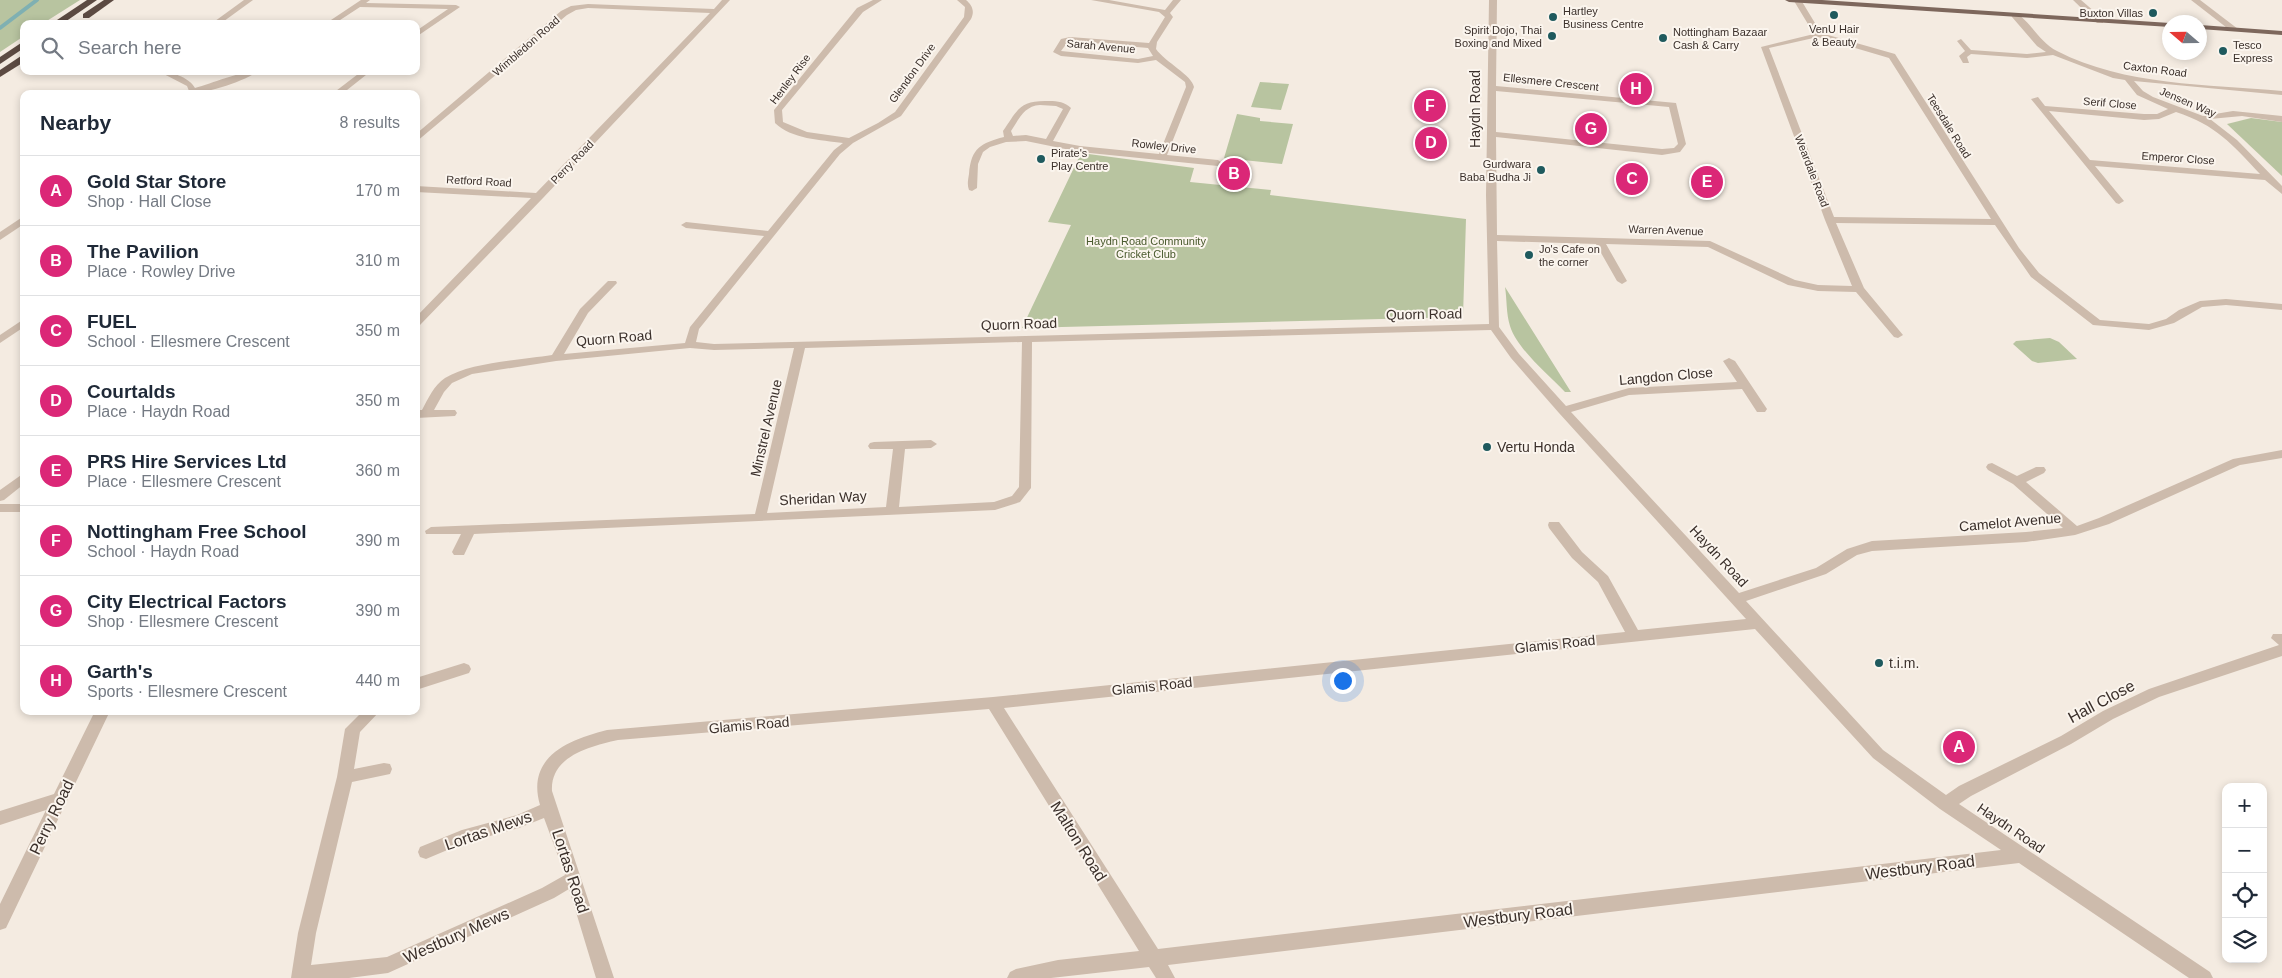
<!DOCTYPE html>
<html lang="en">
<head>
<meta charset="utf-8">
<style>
	:root { --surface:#fff; --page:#f2f2f3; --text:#1f2937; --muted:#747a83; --line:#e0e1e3; --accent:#db2777 }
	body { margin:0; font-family:Arial,sans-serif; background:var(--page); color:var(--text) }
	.controls { position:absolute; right:15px; bottom:15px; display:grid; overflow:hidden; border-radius:10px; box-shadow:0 2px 8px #0003 }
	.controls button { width:45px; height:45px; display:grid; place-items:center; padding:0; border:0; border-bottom:1px solid var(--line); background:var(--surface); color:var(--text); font:25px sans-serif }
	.compass { position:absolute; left:2162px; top:15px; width:45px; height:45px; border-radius:50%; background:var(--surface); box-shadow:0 2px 8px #0003; rotate:290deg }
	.you { position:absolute; left:1342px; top:680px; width:18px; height:18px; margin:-12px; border:4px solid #fff; border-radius:50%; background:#1a73e8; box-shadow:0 0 0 8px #1a73e833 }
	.badge { display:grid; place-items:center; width:32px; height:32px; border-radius:50%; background:var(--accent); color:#fff; font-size:16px; font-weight:700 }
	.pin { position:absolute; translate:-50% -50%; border:2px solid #fff; box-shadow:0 1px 5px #0006 }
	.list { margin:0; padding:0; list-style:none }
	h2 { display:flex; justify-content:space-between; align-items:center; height:65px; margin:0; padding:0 20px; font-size:21px }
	h2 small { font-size:16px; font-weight:400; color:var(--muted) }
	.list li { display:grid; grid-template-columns:32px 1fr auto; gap:15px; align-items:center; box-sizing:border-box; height:70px; padding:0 20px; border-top:1px solid var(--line) }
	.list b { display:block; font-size:19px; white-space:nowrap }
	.list p { margin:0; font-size:16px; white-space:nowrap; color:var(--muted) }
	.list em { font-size:16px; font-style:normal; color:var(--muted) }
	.icon { flex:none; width:28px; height:28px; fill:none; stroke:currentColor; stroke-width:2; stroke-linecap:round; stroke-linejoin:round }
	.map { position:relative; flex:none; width:2282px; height:978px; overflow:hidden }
	.search { position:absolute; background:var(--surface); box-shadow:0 2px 8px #0003; left:20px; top:20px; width:400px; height:55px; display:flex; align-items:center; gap:12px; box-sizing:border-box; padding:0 18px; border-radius:10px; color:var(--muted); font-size:19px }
	.panel { position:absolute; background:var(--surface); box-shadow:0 2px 8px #0003; left:20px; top:90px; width:400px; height:625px; border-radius:10px }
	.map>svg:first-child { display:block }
	.green { fill:#b8c4a0 }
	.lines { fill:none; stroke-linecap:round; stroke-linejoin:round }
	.stream { stroke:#7fb0b2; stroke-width:4 }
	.minor { fill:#cdbbac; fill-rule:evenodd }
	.major { fill:#7d675c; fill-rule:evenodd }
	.highway { fill:#5c4a42; fill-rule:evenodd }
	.poi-dot { fill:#1f5a5e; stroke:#fbf5ee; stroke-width:2 }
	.labels { text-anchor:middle; stroke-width:4; stroke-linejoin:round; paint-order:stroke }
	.far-poi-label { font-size:11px; fill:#3b302b; stroke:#fbf5ee; text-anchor:start }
	.far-street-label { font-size:11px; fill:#3b302b; stroke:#fbf5ee }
	.far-park-label { font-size:11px; fill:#4a5a2e; stroke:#fbf5ee }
	.street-label { font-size:14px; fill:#3b302b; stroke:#fbf5ee }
	.poi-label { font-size:14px; fill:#3b302b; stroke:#fbf5ee; text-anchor:start }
	.near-street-label { font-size:16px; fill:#3b302b; stroke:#fbf5ee }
</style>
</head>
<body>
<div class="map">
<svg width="2282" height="978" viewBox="0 0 2282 978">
	<rect width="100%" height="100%" fill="#f4ebe1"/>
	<!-- green -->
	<g class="green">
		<path d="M0,0H80L42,24H24V36L0,52Z"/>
		<path d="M1260,82L1289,84L1281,110L1251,107Z"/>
		<path d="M1237,114L1260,118V121L1293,124L1282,164L1224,158Z"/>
		<path d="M2251,118L2282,122V176L2227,124Z"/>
		<path d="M1081,153L1194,168L1190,182L1271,190L1270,195L1466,219L1463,317L1022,328L1071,225L1048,222Z"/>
		<path d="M1505,287L1571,392H1565C1549,375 1517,349 1510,326C1506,314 1507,299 1505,287Z"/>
		<path d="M2050,338L2059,342L2077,359L2038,363L2032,361L2013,344L2016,341Z"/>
	</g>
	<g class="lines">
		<!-- stream -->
		<path class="stream" d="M0,28L37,0"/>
		<!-- minor -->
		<g class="minor">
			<path d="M244,0H253L220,24H211Z"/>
			<path d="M361,0H370L366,3L456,5L460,7L416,37V31L448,9L360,7L334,24H325Z"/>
			<path d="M722,0H730L543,198L420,325L416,326V317L531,198L416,192V186L536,193L710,13L588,8L576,10L567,15L416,142V134L561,11L571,6L588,4L714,9Z"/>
			<path d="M873,0H882L863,12L782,110L783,122L807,132L849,138L878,123L895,112L964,17L965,7L957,0H966C972,5 975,11 971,19L901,116L853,143L840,154L699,329L696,342L714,344L1489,324L1486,195L1489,0H1497L1496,86L1676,103L1686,144L1680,152L1662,155L1496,137L1497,235L1710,241L1795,280L1818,285L1852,286L1825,220L1761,47L1814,34L1794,1L1801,0L1821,33L1895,54L2019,248L2039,273L2100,320L2149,324L2166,319L2179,310L2200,301L2226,299L2282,304V310L2226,305L2202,307L2174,323L2149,330L2093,325L2031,277L1995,225L1836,223L1864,288L1903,335L1898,338L1894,337L1856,292L1818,291L1788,285L1708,247L1606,244L1627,281L1622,284L1617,281L1596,244L1497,241L1499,327L1519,354L1566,406L1629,388L1737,382L1723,361L1729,358L1735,361L1767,409L1765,412H1757L1742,389L1629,395L1571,412L1739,593L1816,568L1847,549L1872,541L2026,532L2063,528L2013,484L1988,470L1986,467L1988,464L1992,463L2017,476L2036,467H2044L2046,470L2044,473L2026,482L2077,526L2099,518L2233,459L2282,450V458L2240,465L2109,524L2075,535L2026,542L1872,551L1857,555L1826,574L1746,601L1883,750L1946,795L1959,786L2061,736L2103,711L2149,689L2279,645L2271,638L2273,634H2282V656L2159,697L2113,719L2071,744L1971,796L1959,804L2210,972L2213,978H2189L2019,863L1168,965L1175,978H1156L1149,967L1051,978H1007L1010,972L1016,969L1058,960L1139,951L989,709L618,740C591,746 550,756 552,791L614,978H596L569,889L554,898L388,973L349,978H291L298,933L337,777L345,729L363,711H380L360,732L354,769L384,763L390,764L392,769L390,774L352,782L316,933L311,965L387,957L542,888L565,875L544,818L519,828L464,843L426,859L420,857L418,852L420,847L462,830L517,815L540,805C526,757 568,740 607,730L993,697L1625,632L1598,582L1572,558L1549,528L1548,525L1549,522H1559L1582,552L1608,576L1638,630L1746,619L1559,413L1511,358L1491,330L1032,342L1031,488L1020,502L995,510L474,534L464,555H454L452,552L461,534H426L425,531L431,527L755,514L794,348L714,350L690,348L556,361L472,374L452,383L444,392L434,410H455L457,413L455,416L416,418V410H422C428,399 434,385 445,378C470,362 521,360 552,355L580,309L608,281H616L617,283L588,313L564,354L685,343L690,327L764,236L686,228L681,225L686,222L768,231L834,150L843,143C821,140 791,139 775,123L774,110L857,8ZM1818,37L1889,58L1991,219L1834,217L1769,48ZM1496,91L1669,107L1678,144L1674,148L1662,149L1496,132ZM1022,342L1019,487L1012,496L994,502L899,507L905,449L931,448L937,444L931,440L874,442L870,443L868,446L870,449H893L886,507L767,513L805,348ZM1755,629L1873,758L1940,809L2001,850L1158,949L1004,708Z"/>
			<path d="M1091,0H1109L1165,10L1173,0H1181L1170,13L1173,17L1157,42L1156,49C1165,62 1192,75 1194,87L1167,155L1218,160L1222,163L1218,166L1080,152L1026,141L1006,142L990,147L983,152L978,164L977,188L972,191L969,190C967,185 968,180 969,174C971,148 981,143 1004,137L1003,131C1018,109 1020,100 1049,101C1058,101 1065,102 1071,108L1053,141L1080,146L1159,154L1186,87L1185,82L1156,60L1138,63L1061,56L1053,52L1061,39L1070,37L1149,43L1165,17L1159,12ZM1071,41L1148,48L1153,56L1138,59L1061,51L1067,43ZM1040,105L1056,106L1063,109L1046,139L1026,135L1013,136L1011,131C1019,119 1024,106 1040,105Z"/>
			<path d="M2073,0H2081L2103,19V23H2097Z"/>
			<path d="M2191,0H2200L2238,29L2231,31Z"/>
			<path d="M2015,13C2029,19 2039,42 2057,51C2125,86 2207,84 2282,91V95L2134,81L2143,91L2153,97L2203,116L2233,111L2282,116V122L2242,116L2210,119L2237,140L2282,186V194L2265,180L2095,166L2124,201L2119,204L2116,203L2031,99L2038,97L2045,106L2144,114H2157L2168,109L2137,95L2125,80L2113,78L2053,55L2027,58L1971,54L1967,57L1969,63H1963L1959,56L1965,51L1957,41L1961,39L1971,50L2027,54L2046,52L2037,46L2012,17L2011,15ZM2049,111L2144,120L2159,119L2176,112C2216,125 2232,144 2260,174L2090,160Z"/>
			<path d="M158,71C170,71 189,77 195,88C213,83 242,71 258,71C244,82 203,94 186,94L189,91L187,86Z"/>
			<path d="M362,71H371L342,94H332Z"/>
			<path d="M24,216V224L0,240V232Z"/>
			<path d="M24,319V327L0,343V335Z"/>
			<path d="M24,473V484L4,500L0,501V490Z"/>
			<rect x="0" y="504" width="24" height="8"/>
			<path d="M464,663L469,665L471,669L469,673L416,690V678Z"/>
			<path d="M95,711H110L6,928L0,930V904L46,810L0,825V811L54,794Z"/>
		</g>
		<!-- major -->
		<g class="major">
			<path d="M1785,0H1822L2170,23V27L1789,2Z"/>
			<path d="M2200,25L2282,31V35L2200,29Z"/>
		</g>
		<!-- highway -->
		<g class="highway">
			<path d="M87,0H97L62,24H51Z"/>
			<path d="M104,0H114L89,18H83V14Z"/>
			<path d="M24,41V48L0,64V57Z"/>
			<path d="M24,54V62L0,77V70Z"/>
		</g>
	</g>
	<!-- markers -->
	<g class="poi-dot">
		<circle cx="2153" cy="13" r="5"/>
		<circle cx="1834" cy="15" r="5"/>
		<circle cx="1553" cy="17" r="5"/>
		<circle cx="1552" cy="36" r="5"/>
		<circle cx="1663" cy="38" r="5"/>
		<circle cx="2223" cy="51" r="5"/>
		<circle cx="1041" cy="159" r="5"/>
		<circle cx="1541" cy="170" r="5"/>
		<circle cx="1529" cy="255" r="5"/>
		<circle cx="1487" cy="447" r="5"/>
		<circle cx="1879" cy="663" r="5"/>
	</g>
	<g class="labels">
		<!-- far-poi labels -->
		<g class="far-poi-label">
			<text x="1563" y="15">Hartley<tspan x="1563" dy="13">Business Centre</tspan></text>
			<text x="2143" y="17" text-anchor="end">Buxton Villas</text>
			<text x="1834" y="33" text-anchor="middle">VenU Hair<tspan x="1834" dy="13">&amp; Beauty</tspan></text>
			<text x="1542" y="34" text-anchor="end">Spirit Dojo, Thai<tspan x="1542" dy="13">Boxing and Mixed</tspan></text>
			<text x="1673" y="36">Nottingham Bazaar<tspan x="1673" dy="13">Cash &amp; Carry</tspan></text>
			<text x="2233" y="49">Tesco<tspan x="2233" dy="13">Express</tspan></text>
			<text x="1051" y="157">Pirate's<tspan x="1051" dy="13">Play Centre</tspan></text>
			<text x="1531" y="168" text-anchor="end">Gurdwara<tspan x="1531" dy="13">Baba Budha Ji</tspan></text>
			<text x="1539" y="253">Jo's Cafe on<tspan x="1539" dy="13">the corner</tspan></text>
		</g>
		<!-- far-street labels -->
		<g class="far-street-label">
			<text transform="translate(526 46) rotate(-41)" y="4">Wimbledon Road</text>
			<text transform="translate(1101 46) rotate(5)" y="4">Sarah Avenue</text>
			<text transform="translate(2155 69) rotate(7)" y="4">Caxton Road</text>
			<text transform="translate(912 73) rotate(-54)" y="4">Glendon Drive</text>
			<text transform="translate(790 79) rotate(-53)" y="4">Henley Rise</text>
			<text transform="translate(1551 82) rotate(6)" y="4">Ellesmere Crescent</text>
			<text transform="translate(2188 102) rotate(23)" y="4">Jensen Way</text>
			<text transform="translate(2110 103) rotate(5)" y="4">Serif Close</text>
			<text transform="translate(1949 126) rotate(58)" y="4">Teesdale Road</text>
			<text transform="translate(1164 146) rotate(6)" y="4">Rowley Drive</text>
			<text transform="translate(2178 158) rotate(4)" y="4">Emperor Close</text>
			<text transform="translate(572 162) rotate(-46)" y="4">Perry Road</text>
			<text transform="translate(1812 171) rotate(69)" y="4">Weardale Road</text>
			<text transform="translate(479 181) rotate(3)" y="4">Retford Road</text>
			<text transform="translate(1666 230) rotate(2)" y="4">Warren Avenue</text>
		</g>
		<!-- far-park labels -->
		<g class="far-park-label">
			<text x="1146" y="245">Haydn Road Community<tspan x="1146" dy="13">Cricket Club</tspan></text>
		</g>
		<!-- street labels -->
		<g class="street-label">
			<text transform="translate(1475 109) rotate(-90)" y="5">Haydn Road</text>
			<text transform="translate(1424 314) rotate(-1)" y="5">Quorn Road</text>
			<text transform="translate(1019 324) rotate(-2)" y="5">Quorn Road</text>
			<text transform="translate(614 338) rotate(-5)" y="5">Quorn Road</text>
			<text transform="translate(1666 376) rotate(-5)" y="5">Langdon Close</text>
			<text transform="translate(766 428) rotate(-77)" y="5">Minstrel Avenue</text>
			<text transform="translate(823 498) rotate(-3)" y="5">Sheridan Way</text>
			<text transform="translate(2010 522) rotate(-5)" y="5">Camelot Avenue</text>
			<text transform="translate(1719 556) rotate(47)" y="5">Haydn Road</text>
			<text transform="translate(1555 644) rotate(-6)" y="5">Glamis Road</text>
			<text transform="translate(1152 686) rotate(-6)" y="5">Glamis Road</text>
			<text transform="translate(749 725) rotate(-5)" y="5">Glamis Road</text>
			<text transform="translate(2011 828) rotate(34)" y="5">Haydn Road</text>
		</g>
		<!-- poi labels -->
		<g class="poi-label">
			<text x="1497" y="452">Vertu Honda</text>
			<text x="1889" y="668">t.i.m.</text>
		</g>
		<!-- near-street labels -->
		<g class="near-street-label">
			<text transform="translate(2101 701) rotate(-28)" y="6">Hall Close</text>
			<text transform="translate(51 817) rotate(-64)" y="6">Perry Road</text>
			<text transform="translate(488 830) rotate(-19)" y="6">Lortas Mews</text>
			<text transform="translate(1079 841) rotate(58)" y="6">Malton Road</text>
			<text transform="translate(1920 867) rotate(-7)" y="6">Westbury Road</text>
			<text transform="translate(571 871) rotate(72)" y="6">Lortas Road</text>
			<text transform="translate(1518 915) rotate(-7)" y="6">Westbury Road</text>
			<text transform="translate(456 935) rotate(-24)" y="6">Westbury Mews</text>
		</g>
	</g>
</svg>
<div class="controls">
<button>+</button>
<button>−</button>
<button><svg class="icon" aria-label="locate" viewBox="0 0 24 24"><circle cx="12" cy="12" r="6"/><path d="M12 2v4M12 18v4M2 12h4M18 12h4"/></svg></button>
<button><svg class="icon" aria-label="layers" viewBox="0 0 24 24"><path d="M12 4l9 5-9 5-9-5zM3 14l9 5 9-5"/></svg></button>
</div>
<svg class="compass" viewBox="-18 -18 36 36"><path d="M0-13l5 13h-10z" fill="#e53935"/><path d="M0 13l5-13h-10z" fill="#747a83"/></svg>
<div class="you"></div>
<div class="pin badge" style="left:1959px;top:747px">A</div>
<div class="pin badge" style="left:1234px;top:174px">B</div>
<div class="pin badge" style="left:1632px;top:179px">C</div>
<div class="pin badge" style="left:1431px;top:143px">D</div>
<div class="pin badge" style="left:1707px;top:182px">E</div>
<div class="pin badge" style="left:1430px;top:106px">F</div>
<div class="pin badge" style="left:1591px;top:129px">G</div>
<div class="pin badge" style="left:1636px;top:89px">H</div>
<div class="search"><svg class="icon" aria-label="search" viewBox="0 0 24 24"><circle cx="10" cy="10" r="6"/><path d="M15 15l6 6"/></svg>Search here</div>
<section class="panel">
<h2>Nearby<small>8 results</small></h2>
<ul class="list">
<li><span class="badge">A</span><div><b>Gold Star Store</b><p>Shop · Hall Close</p></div><em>170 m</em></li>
<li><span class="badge">B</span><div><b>The Pavilion</b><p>Place · Rowley Drive</p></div><em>310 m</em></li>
<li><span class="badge">C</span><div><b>FUEL</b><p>School · Ellesmere Crescent</p></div><em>350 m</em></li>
<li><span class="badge">D</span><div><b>Courtalds</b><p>Place · Haydn Road</p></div><em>350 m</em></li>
<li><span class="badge">E</span><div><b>PRS Hire Services Ltd</b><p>Place · Ellesmere Crescent</p></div><em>360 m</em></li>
<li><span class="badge">F</span><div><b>Nottingham Free School</b><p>School · Haydn Road</p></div><em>390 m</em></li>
<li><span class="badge">G</span><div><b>City Electrical Factors</b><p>Shop · Ellesmere Crescent</p></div><em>390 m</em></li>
<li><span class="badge">H</span><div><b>Garth's</b><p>Sports · Ellesmere Crescent</p></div><em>440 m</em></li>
</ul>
</section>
</div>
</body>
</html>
